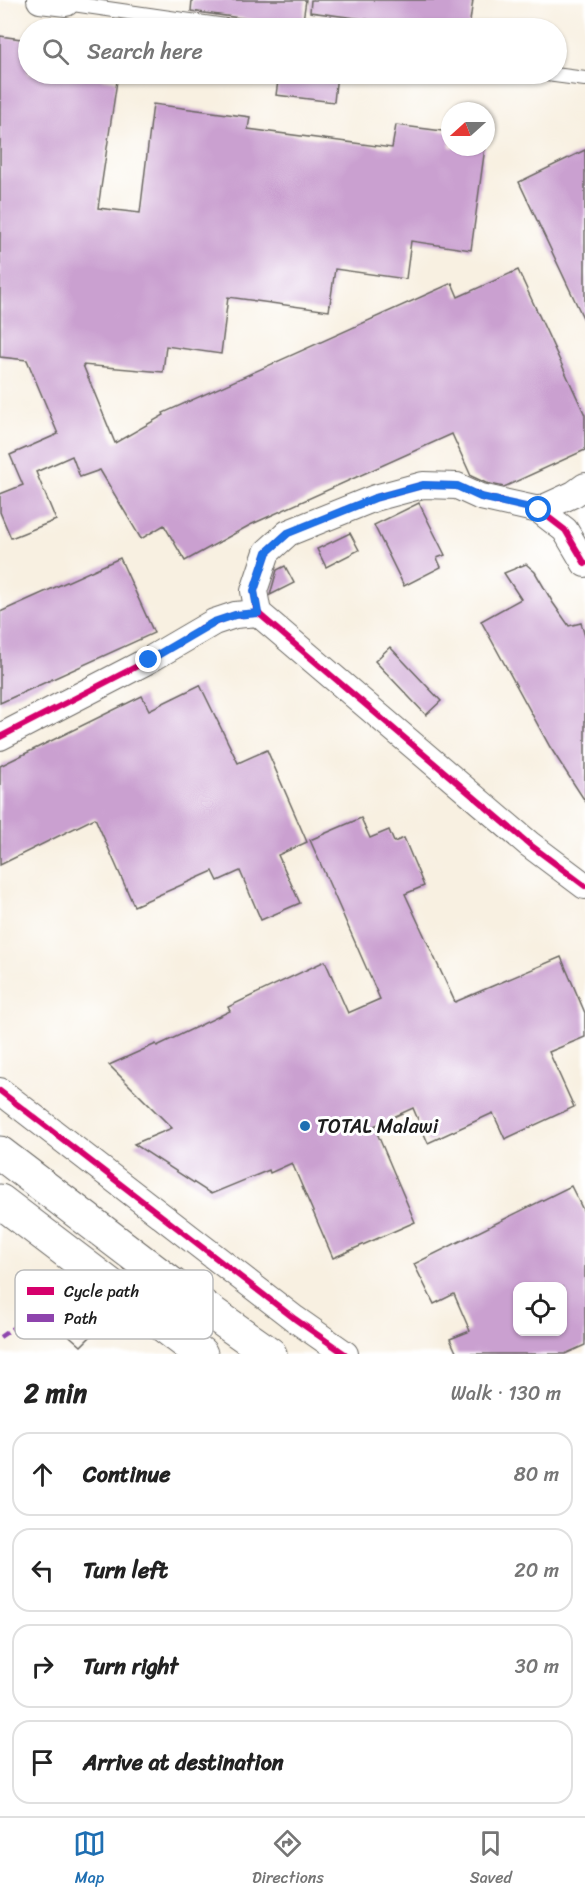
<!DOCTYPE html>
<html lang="en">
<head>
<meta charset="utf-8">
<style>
	:root { --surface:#fff; --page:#f2f2f2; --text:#222; --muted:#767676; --line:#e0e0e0; --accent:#1f6fb2 }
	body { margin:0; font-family:Sriracha,sans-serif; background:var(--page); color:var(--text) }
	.controls { position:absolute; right:18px; bottom:18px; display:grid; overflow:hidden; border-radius:12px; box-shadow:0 2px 4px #0004 }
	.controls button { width:54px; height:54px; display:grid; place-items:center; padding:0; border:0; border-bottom:2px solid var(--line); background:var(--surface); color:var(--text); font:30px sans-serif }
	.compass { position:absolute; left:441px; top:102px; width:54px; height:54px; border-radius:50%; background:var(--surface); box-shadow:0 2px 4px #0004; rotate:249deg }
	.stop { position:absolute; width:18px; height:18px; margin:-14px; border:4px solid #1a73e8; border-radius:50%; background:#fff }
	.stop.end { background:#1a73e8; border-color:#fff; box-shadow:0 2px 6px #0008 }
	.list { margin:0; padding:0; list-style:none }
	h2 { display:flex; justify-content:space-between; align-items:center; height:78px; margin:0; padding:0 24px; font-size:26px }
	h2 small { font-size:20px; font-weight:400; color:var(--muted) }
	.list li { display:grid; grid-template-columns:39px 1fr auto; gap:18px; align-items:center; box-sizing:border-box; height:84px; margin:0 12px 12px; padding:0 12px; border:2px solid var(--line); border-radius:18px }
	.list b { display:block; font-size:22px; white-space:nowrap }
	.list em { font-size:20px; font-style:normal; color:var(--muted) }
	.icon { flex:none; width:33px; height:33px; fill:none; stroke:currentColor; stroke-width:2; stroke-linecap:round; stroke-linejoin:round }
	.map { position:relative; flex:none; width:585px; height:1354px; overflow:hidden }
	.search { position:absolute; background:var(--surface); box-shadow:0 2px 4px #0004; left:18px; right:18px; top:18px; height:66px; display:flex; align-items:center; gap:15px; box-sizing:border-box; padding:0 21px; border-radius:33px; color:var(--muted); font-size:22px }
	.sheet { height:462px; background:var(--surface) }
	nav { display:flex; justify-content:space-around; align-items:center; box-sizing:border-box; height:84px; border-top:2px solid var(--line); background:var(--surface); font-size:16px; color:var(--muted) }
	nav a { display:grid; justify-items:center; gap:3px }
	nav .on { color:var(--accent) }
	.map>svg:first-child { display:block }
	.building { fill:#caa0d0; fill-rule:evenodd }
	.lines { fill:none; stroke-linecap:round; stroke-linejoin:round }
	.service-casing { stroke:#696661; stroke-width:16 }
	.minor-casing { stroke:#696661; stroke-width:28 }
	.trunk-casing { stroke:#696661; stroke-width:35 }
	.service { stroke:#fff; stroke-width:14 }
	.minor { stroke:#fff; stroke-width:26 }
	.trunk { stroke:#fff; stroke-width:33 }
	.quiet { stroke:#8e44ad; stroke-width:4.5; stroke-dasharray:9 4.5; stroke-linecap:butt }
	.cycleway-casing { stroke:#fff; stroke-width:10 }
	.cycleway { stroke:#d6006c; stroke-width:6 }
	.route { stroke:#1a73e8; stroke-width:8 }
	.poi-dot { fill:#1f6fb2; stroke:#fff; stroke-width:2 }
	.labels { text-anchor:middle; stroke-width:6; stroke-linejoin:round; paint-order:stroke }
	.poi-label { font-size:20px; fill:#1c1c1c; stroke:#fff; text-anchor:start }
	.key { fill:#fff; stroke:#bbb; stroke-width:1.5 }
	.key-label { font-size:16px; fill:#1c1c1c }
</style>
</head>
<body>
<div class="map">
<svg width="585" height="1354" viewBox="0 0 585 1354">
	<rect width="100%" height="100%" fill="#fff"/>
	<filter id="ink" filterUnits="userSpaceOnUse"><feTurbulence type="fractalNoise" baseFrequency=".0167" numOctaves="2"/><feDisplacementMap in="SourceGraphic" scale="12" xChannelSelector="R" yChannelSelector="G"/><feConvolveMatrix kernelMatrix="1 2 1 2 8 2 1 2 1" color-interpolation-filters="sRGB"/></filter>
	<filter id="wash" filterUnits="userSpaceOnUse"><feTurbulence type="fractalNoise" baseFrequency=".008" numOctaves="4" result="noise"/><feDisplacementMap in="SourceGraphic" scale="24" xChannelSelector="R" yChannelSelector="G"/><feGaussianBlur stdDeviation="1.35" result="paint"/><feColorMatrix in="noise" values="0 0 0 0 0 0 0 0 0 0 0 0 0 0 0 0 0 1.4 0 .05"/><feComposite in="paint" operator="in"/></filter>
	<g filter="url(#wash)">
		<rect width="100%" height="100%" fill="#f8f0e1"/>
		<g id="blocks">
			<!-- building -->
			<g class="building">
				<path d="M192,0H306L302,27L191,11Z"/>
				<path d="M311,0H473L469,28H392L393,23L310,12Z"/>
				<path d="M0,36L28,40V74H72L117,81L98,208L140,213L153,104L250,117L248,129L392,148L396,125L450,132V147H485L471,250L411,241L406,279L335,269L329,311L228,297L221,354L166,346L163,372L83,365L115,443L164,415L163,413L452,283L458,297L518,270L585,415V450L504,487L486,483L471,476L452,434L250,525L185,561L164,525L141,539L100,470L80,477L72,456L36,472L56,520L11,538L0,512V494L23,485L10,455L58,434L27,360L0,357Z"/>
				<path d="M279,74H337L334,102L276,95Z"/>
				<path d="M585,150V322L519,182Z"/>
				<path d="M419,503L445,555L437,558L441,567L404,586L374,525Z"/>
				<path d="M350,533L359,550L326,567L317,549Z"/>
				<path d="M120,558L154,633L0,703V612Z"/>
				<path d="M526,564L535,572L553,603L569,626L581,623L585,636V801L550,747L481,621L521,599L504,573Z"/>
				<path d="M285,566L294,583L270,595L277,570Z"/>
				<path d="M390,647L441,701L426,715L375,661Z"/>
				<path d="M200,685L238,763L267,750L307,842L278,855L300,903L261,920L240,871L218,881L213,871L134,906L95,818L0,865V766L142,696L149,710Z"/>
				<path d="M361,818L370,838L389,830L394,842L404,838L424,886L405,894L455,1002L561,957L585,1013V1037L549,1052L574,1107L505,1139L493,1113L428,1143L413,1108L374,1126L415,1222L333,1258L292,1163L270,1173L269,1170L211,1194L134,1144L172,1128L109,1065L156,1044L157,1046L230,1011L228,1007L325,961L348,1013L380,999L310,840Z"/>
				<path d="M571,1186L585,1214V1345L565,1354H457L450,1339L470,1331L454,1294L434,1304L414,1264ZM518,1287H562V1332H518Z"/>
				<path d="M76,1316L95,1332L81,1346L64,1331Z"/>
			</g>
		</g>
	</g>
	<g filter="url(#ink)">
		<use href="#blocks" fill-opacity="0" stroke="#696661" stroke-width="1.5"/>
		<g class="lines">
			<!-- service casing -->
			<g class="service-casing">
				<g id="service">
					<path d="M66,3L239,28"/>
					<path d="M547,74L585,79"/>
				</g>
			</g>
			<!-- minor casing -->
			<g class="minor-casing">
				<g id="minor">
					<path d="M40,0L66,3V0"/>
					<path d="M539,510L574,494L585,486"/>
					<path d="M258,613L254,591L267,552L288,533L375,498L423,485L457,486L481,497L539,510L565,530L585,564"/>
					<path d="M0,737L149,660L214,622L235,615L258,613L529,844L585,886"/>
					<path d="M0,1091L295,1319L345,1354"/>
				</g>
			</g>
			<!-- trunk casing -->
			<g class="trunk-casing">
				<g id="trunk">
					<path d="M0,1153L173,1285L270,1354"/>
					<path d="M0,1201L201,1354"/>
				</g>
			</g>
			<!-- service -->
			<use href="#service" class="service"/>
			<!-- minor -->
			<use href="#minor" class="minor"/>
			<!-- trunk -->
			<use href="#trunk" class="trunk"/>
			<!-- quiet -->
			<path class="quiet" d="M0,1337L69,1289L79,1288L127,1321C137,1323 141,1320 145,1311"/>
			<!-- cycleway casing -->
			<g class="cycleway-casing">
				<g id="cycleway">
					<path d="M258,613L254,591L267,552L288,533L375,498L423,485L457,486L481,497L539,510L565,530L585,564"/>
					<path d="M0,737L149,660L214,622L235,615L258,613L529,844L585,886"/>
					<path d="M0,1091L295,1319L345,1354"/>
				</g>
			</g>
			<!-- cycleway -->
			<use href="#cycleway" class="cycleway"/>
		</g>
	</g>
	<g class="lines" filter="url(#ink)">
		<!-- route -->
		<path class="route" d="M149,660L214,622L235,615L258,613L254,591L267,552L288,533L375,498L423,485L457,486L481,497L539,510"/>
	</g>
	<!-- markers -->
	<circle class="poi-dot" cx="305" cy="1126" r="6"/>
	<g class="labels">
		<!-- poi labels -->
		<g class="poi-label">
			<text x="317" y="1133">TOTAL Malawi</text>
		</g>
	</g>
	<!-- legend -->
	<rect x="15" y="1270" width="198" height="69" rx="9" class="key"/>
	<rect x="27" y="1287" width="27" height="8" fill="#d6006c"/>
	<rect x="27" y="1314" width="27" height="8" fill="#8e44ad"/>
	<g class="key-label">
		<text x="64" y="1297">Cycle path</text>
		<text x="64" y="1324">Path</text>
	</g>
</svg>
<div class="controls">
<button><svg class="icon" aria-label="locate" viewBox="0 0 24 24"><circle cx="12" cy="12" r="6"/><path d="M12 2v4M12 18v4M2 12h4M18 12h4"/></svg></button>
</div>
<svg class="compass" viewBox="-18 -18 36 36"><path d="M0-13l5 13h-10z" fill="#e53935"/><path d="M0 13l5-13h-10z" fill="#767676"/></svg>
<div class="stop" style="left:539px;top:510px"></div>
<div class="stop end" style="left:149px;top:660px"></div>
<div class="search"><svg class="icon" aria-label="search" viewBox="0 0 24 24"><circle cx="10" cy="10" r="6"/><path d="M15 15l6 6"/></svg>Search here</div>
</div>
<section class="sheet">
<h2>2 min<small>Walk · 130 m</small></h2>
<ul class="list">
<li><svg class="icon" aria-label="ahead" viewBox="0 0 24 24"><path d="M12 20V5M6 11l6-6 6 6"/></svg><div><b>Continue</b></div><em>80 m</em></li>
<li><svg class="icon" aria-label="left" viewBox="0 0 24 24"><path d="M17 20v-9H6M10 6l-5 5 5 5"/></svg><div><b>Turn left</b></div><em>20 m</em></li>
<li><svg class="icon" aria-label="right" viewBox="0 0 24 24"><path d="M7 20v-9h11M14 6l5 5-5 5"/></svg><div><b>Turn right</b></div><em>30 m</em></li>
<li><svg class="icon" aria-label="arrive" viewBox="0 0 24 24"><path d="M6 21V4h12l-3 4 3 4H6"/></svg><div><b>Arrive at destination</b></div></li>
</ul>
</section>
<nav>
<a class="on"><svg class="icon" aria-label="map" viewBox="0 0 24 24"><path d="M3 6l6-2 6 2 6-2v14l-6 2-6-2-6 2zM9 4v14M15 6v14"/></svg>Map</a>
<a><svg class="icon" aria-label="directions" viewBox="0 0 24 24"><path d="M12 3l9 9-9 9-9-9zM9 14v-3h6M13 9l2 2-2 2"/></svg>Directions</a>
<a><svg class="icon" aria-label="saved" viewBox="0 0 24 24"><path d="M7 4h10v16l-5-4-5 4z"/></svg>Saved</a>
</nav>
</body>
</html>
